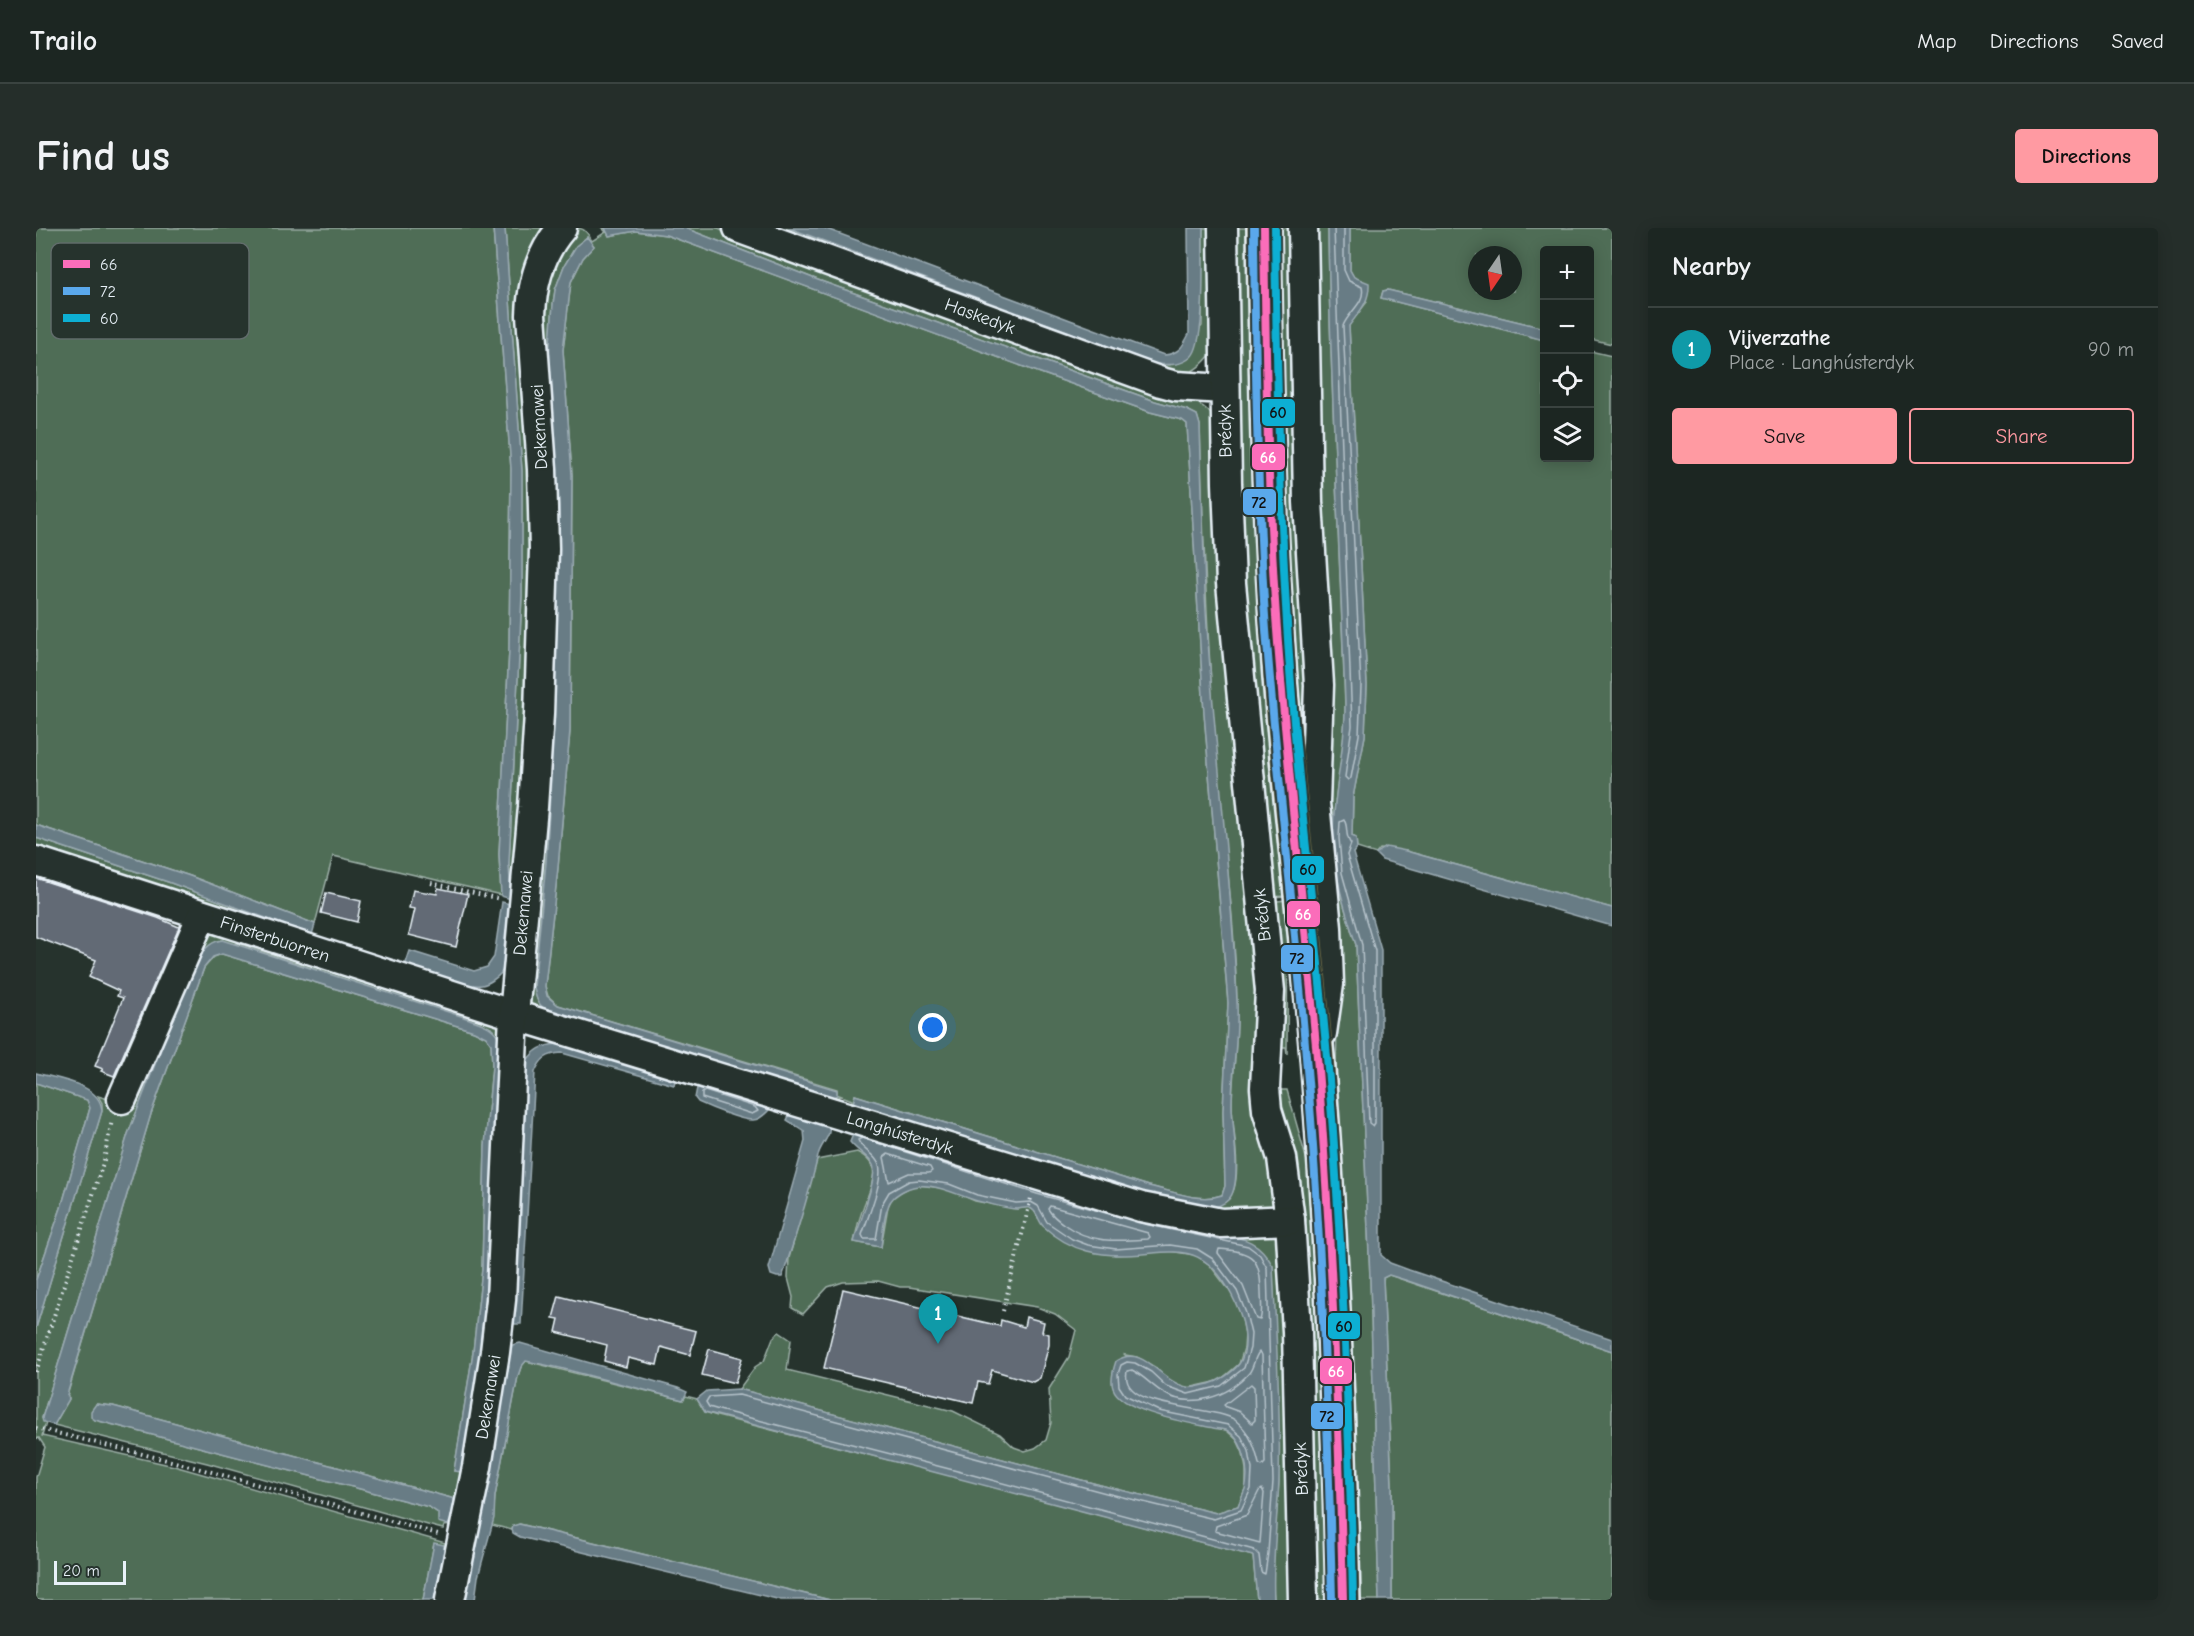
<!DOCTYPE html>
<html lang="en">
<head>
<meta charset="utf-8">
<style>
	:root { --surface:#1c2622; --page:#252e2a; --text:#f1f3f6; --muted:#a0a5a5; --line:#3a4340; --accent:#ff9aa2 }
	body { margin:0; font-family:"Comic Neue",sans-serif; background:var(--page); color:var(--text) }
	.controls { position:absolute; right:18px; top:18px; display:grid; overflow:hidden; border-radius:6px; box-shadow:0 3px 15px #0003 }
	.controls button { width:54px; height:54px; display:grid; place-items:center; padding:0; border:0; border-bottom:2px solid var(--line); background:var(--surface); color:var(--text); font:30px sans-serif }
	.compass { position:absolute; left:1432px; top:18px; width:54px; height:54px; border-radius:50%; background:var(--surface); box-shadow:0 3px 15px #0003; rotate:193deg }
	.scale { position:absolute; left:18px; bottom:15px; width:72px; box-sizing:border-box; padding-left:6px; border:3px solid #e8f1f8; border-top:0; font-size:16px; line-height:21px; white-space:nowrap; color:#e8f1f8; -webkit-text-stroke:4px #26332d; paint-order:stroke }
	.you { position:absolute; left:897px; top:800px; width:21px; height:21px; margin:-15px; border:4px solid #fff; border-radius:50%; background:#1a73e8; box-shadow:0 0 0 9px #1a73e833 }
	.badge { display:grid; place-items:center; width:39px; height:39px; border-radius:50%; background:var(--accent); color:#fff; font-size:20px; font-weight:700 }
	.pin { position:absolute; translate:-50% -50px; filter:drop-shadow(0 2px 3px #0008) }
	.pin::after { content:''; position:absolute; top:32px; width:21px; height:18px; background:inherit; clip-path:polygon(0 0,100% 0,50% 100%) }
	.list { margin:0; padding:0; list-style:none }
	h2 { display:flex; justify-content:space-between; align-items:center; height:78px; margin:0; padding:0 24px; font-size:26px }
	h2 small { font-size:20px; font-weight:400; color:var(--muted) }
	.list li { display:grid; grid-template-columns:39px 1fr auto; gap:18px; align-items:center; box-sizing:border-box; height:84px; padding:0 24px; border-top:2px solid var(--line) }
	.list b { display:block; font-size:22px; white-space:nowrap }
	.list p { margin:0; font-size:20px; white-space:nowrap; color:var(--muted) }
	.list em { font-size:20px; font-style:normal; color:var(--muted) }
	.actions { display:flex; gap:12px; padding:18px 24px }
	.actions a { flex:1; padding:14px 0; border:2px solid var(--accent); border-radius:6px; text-align:center; font-size:21px; color:var(--accent) }
	.actions .main { background:var(--accent); color:#111 }
	.icon { flex:none; width:33px; height:33px; fill:none; stroke:currentColor; stroke-width:2; stroke-linecap:round; stroke-linejoin:round }
	.map { position:relative; flex:none; width:1576px; height:1372px; overflow:hidden; border-radius:6px }
	header { display:flex; align-items:center; gap:36px; box-sizing:border-box; height:84px; padding:0 30px; background:var(--surface); border-bottom:2px solid var(--line) }
	header strong { font-size:28px }
	nav { display:flex; gap:33px; margin-inline-start:auto; font-size:21px }
	.intro { display:flex; align-items:center; justify-content:space-between; box-sizing:border-box; height:144px; padding:0 36px }
	h1 { margin:0; font-size:42px }
	.button { padding:15px 27px; border-radius:6px; background:var(--accent); color:#111; font-size:21px; font-weight:700 }
	main { display:flex; gap:36px; padding:0 36px }
	aside { flex:1; background:var(--surface); border-radius:6px; box-shadow:0 3px 15px #0003 }
	.map>svg:first-child { display:block }
	.green { fill:#506d56; stroke:#9cafa7; stroke-width:1.5; fill-rule:evenodd }
	.water { fill:#687c85; stroke:#9babb3; stroke-width:1.5 }
	.lines { fill:none; stroke-linecap:round; stroke-linejoin:round }
	.shore { stroke:#b5c2ca; stroke-width:1.5 }
	.building { fill:#626a74; stroke:#e8f1f8; stroke-width:1.5 }
	.minor-casing { stroke:#e8f1f8; stroke-width:33 }
	.major-casing { stroke:#e8f1f8; stroke-width:38 }
	.path { stroke:#e8f1f8; stroke-width:4; stroke-dasharray:1.5 4.5; stroke-linecap:butt }
	.minor { stroke:#26332d; stroke-width:28 }
	.major { stroke:#726f4a; stroke-width:33 }
	.bus-1-casing { stroke:#26332d; stroke-width:12 }
	.bus-2-casing { stroke:#26332d; stroke-width:12 }
	.bus-3-casing { stroke:#26332d; stroke-width:12 }
	.bus-1 { stroke:#fb6dba; stroke-width:8 }
	.bus-2 { stroke:#5aa8eb; stroke-width:8 }
	.bus-3 { stroke:#0dafd3; stroke-width:8 }
	.labels { text-anchor:middle; stroke-width:4.5; stroke-linejoin:round; paint-order:stroke }
	.street-label { font-size:18px; fill:#e8f1f8; stroke:#26332d }
	.key { fill:#26332d; stroke:#606c6a; stroke-width:1.5 }
	.key-label { font-size:16px; fill:#e8f1f8 }
	.line-badge { stroke:#26332d; stroke-width:2 }
	.badge-label { font-size:16px; text-anchor:middle; font-weight:bold; fill:#fff }
	.pale-badge-label { font-size:16px; text-anchor:middle; font-weight:bold; fill:#111 }
</style>
</head>
<body>
<header>
<strong>Trailo</strong>
<nav><a>Map</a><a>Directions</a><a>Saved</a></nav>
</header>
<div class="intro"><h1>Find us</h1><a class="button">Directions</a></div>
<main>
<div class="map">
<svg width="1576" height="1372" viewBox="0 0 1576 1372">
	<rect width="100%" height="100%" fill="#26332d"/>
	<filter id="ink" filterUnits="userSpaceOnUse"><feTurbulence type="fractalNoise" baseFrequency=".0167" numOctaves="2"/><feDisplacementMap in="SourceGraphic" scale="12" xChannelSelector="R" yChannelSelector="G"/><feConvolveMatrix kernelMatrix="1 2 1 2 8 2 1 2 1" color-interpolation-filters="sRGB"/></filter>
	<g filter="url(#ink)">
		<!-- green -->
		<g class="green">
			<path d="M0,0H457L475,241L473,421L463,626L465,667L297,628L279,696L154,648L0,597Z"/>
			<path d="M469,0H505L501,380L475,671L473,636L486,367V243Z"/>
			<path d="M540,0C549,0 552,6 556,13L570,4L566,0H569L573,8L600,3L630,7L999,143L1114,184L1146,192L1151,196L1168,485L1192,775L1187,883L1189,958L1186,967C1163,975 1136,963 1113,958L819,867L817,876L1077,959L1175,980C1186,977 1194,972 1198,961C1205,936 1196,901 1196,875C1197,842 1202,809 1201,776C1199,688 1186,601 1179,514C1171,408 1167,303 1164,197L1161,187L1151,182L1119,173L782,52L649,0H682L1147,168C1162,175 1174,180 1181,196L1187,352L1196,479L1223,738C1224,752 1226,766 1226,779C1225,818 1217,854 1225,892C1230,913 1250,956 1243,976C1237,993 1191,991 1175,989C1129,984 1083,967 1039,953C964,930 889,906 814,882L816,872L803,867L799,877L503,788L490,775L488,755C502,607 514,459 514,311C515,258 511,205 507,152C505,128 498,94 502,70C507,42 520,19 540,0ZM551,9L558,18L547,30L535,54L527,122L536,247L534,503L522,640L509,758L512,768L522,777L801,861V867L796,870L515,785C503,778 500,773 498,759L510,634L515,550L523,278L513,128L517,76L519,62L528,38L540,18Z"/>
			<path d="M721,0H753L1098,128L1120,136L1134,137L1166,98L1167,0H1178L1177,123C1168,136 1157,145 1142,149Z"/>
			<path d="M1195,0H1215L1250,668L1233,669L1213,481Z"/>
			<path d="M1241,0H1261L1275,623L1250,355Z"/>
			<path d="M1273,0H1292C1294,160 1304,320 1309,480C1310,524 1296,567 1297,611C1298,648 1309,682 1320,717L1334,1050L1343,1372H1320L1298,870C1304,801 1299,733 1294,665Z"/>
			<path d="M1314,0H1576V116L1554,111V22H1508V100L1352,62L1347,63L1345,70L1508,112V230H1554V123L1576,128V680L1370,623L1344,621L1340,626L1321,620L1320,610L1316,608L1317,569L1329,508L1331,457L1313,97L1331,74L1314,42ZM1441,27H1477V63H1441Z"/>
			<path d="M0,610L132,654L276,707L275,711L0,618Z"/>
			<path d="M1250,672L1252,673L1251,826L1250,819H1243L1233,674Z"/>
			<path d="M175,702L464,797L461,1056L417,1297L408,1298L407,1301L399,1299L171,1235L18,1197L33,1171L31,1168L115,886L168,740L178,729L186,726L438,803L450,809L455,816L456,838L449,918L446,1041L437,1124L418,1243H425L459,919L455,800L200,715L156,741L92,906L6,1190L10,1195L6,1208L138,1238L413,1316L408,1372H398L408,1317L398,1316L387,1372H0V1249L9,1219L3,1210L0,1211V1100L66,883V875L62,868L79,873L165,706ZM60,1176L77,1178L415,1270L402,1285L393,1279L59,1192Z"/>
			<path d="M0,855L51,872L54,880L25,980L0,1052Z"/>
			<path d="M1237,862H1251L1278,958L1294,1372H1276Z"/>
			<path d="M821,924C847,937 837,955 828,977C824,988 820,1003 818,1014L845,1019L852,978L858,967L875,959L883,957L912,961L939,973L981,981L992,979L998,982L1002,990L1079,1027L1133,1023L1159,1027L1173,1036L1196,1066L1205,1086L1209,1106L1208,1120L1203,1136L1183,1153L1152,1160L1133,1153L1119,1139L1101,1129L1089,1127L1159,1195L1190,1202L1201,1212L1207,1225L1210,1241V1259L1202,1278L1180,1285L1072,1259L703,1161L719,1139L728,1133L737,1110L743,1104L755,1112L751,1142L917,1183L964,1206L978,1219L989,1223L999,1220L1010,1212L1015,1195L1013,1161L1033,1129L1040,1102L1019,1086L1001,1079L873,1059H864L842,1053L807,1054L792,1059L767,1086L756,1080L757,1069L752,1050L753,1030L781,932Z"/>
			<path d="M1236,1002L1243,1008L1259,1372H1238L1236,1346L1243,1253L1237,1038L1172,1004Z"/>
			<path d="M1353,1047L1576,1123V1372H1356V1257L1347,1050Z"/>
			<path d="M490,1133L647,1172L650,1168L661,1171L669,1184L681,1188L931,1252L1217,1328L1221,1372H794L484,1296L477,1298L476,1302L456,1297L459,1268L482,1148L485,1139Z"/>
		</g>
		<!-- water -->
		<g class="water">
			<path d="M457,0H469L486,243V367L473,636L475,671L465,668L463,626L473,421L475,241Z"/>
			<path d="M569,0H649L782,52L1119,173L1151,182L1161,187L1164,197C1166,253 1167,309 1169,365C1176,501 1195,637 1201,773C1203,808 1196,842 1196,877C1196,899 1207,955 1193,971C1177,989 1143,974 1124,970L817,876L819,867L1113,958C1136,963 1163,975 1186,967L1189,958L1187,883L1192,775L1168,485L1151,196L1146,192L1114,184L999,143L630,7L600,3L573,8Z"/>
			<path d="M753,0H788L1128,127C1143,126 1147,118 1153,106L1152,0H1167C1166,24 1171,114 1155,129C1145,138 1133,137 1120,136Z"/>
			<path d="M1292,0H1314V42L1318,49L1333,55C1334,74 1323,84 1313,98L1331,457L1329,508L1317,569L1316,608L1320,610L1321,620L1317,625L1345,722V1027L1354,1035L1373,1042L1576,1111V1123L1369,1052L1353,1047L1347,1050L1356,1257V1372H1343L1334,1050L1320,717C1309,682 1298,648 1297,611C1296,566 1310,521 1309,476C1304,317 1294,159 1292,0Z"/>
			<path d="M551,9L558,18L547,30L535,54L527,122L536,247L534,503L522,640L509,758L511,768L522,777L801,862V867L796,870L515,785C503,778 500,773 498,759L510,634L515,550L523,278L513,128L517,76L519,62L528,38L540,18Z"/>
			<path d="M1352,62L1508,100V112L1345,70L1347,63Z"/>
			<path d="M0,597L154,648L279,696L276,707L132,654L0,610Z"/>
			<path d="M1350,619L1370,623L1576,680V698L1346,632L1340,626Z"/>
			<path d="M466,674L474,676C473,695 474,729 465,745C461,750 452,756 446,757C430,760 386,743 369,738L374,723L438,743L451,739L458,729Z"/>
			<path d="M186,712L425,788C443,795 459,796 465,815C458,958 458,1104 425,1244L418,1243L437,1124L446,1041L449,918L456,838L455,816L450,809L438,803L186,726L177,729L168,740L115,886L31,1167L33,1171L18,1197L7,1194L6,1190L92,906L156,741C163,729 170,714 186,712Z"/>
			<path d="M523,816L543,820L640,849L638,857L526,825C511,826 505,830 499,844L485,1096H475L489,835C499,821 506,817 523,816Z"/>
			<path d="M0,845C22,851 65,856 66,883L0,1100V1052L25,980L54,880L51,872L0,855Z"/>
			<path d="M662,855L729,876L733,882C729,886 724,892 717,892C706,893 673,879 662,874L659,870Z"/>
			<path d="M755,884L791,894C799,907 784,915 782,928C773,966 761,1004 749,1041L746,1049H741L735,1047L733,1040L769,913L768,903L751,892Z"/>
			<path d="M818,904L1172,1004C1203,1010 1221,1008 1237,1038C1240,1110 1245,1182 1243,1253C1241,1293 1236,1332 1238,1372H1221L1217,1328L669,1184L661,1171L671,1163L703,1161L1072,1259L1180,1285L1202,1278C1204,1272 1207,1266 1209,1261C1214,1243 1208,1211 1190,1202C1187,1201 1181,1201 1177,1200C1154,1195 1085,1184 1077,1160C1074,1152 1077,1142 1080,1133C1108,1115 1124,1154 1151,1159C1157,1161 1166,1157 1173,1156C1183,1153 1196,1145 1203,1136C1213,1122 1209,1098 1203,1083C1164,988 1121,1041 1051,1023C1035,1019 1019,1009 1007,998C1003,994 1002,987 998,983C993,977 987,981 981,981C971,981 959,977 950,975C922,970 895,948 867,963C860,967 854,971 852,979C847,991 847,1006 845,1019L818,1014C822,999 842,948 837,937C832,928 821,923 814,914Z"/>
			<path d="M484,1115L642,1160L651,1164L647,1172L524,1140L490,1133L485,1139L482,1148L459,1268L458,1290L442,1349L439,1372H426L476,1117Z"/>
			<path d="M60,1176L77,1178L415,1270L418,1271C420,1279 416,1289 412,1297L402,1294V1285L393,1279L59,1192L55,1189V1183Z"/>
			<path d="M483,1296L794,1372H745L484,1309L477,1305L476,1302L477,1298Z"/>
			<path d="M398,1315L408,1317V1323L398,1372H387Z"/>
		</g>
		<g class="lines">
			<!-- shore -->
			<g class="shore">
				<path d="M1298,0L1316,498L1309,549L1312,552L1315,550L1323,507L1325,458L1307,98C1312,84 1330,75 1326,59L1313,53L1308,42V0"/>
				<path d="M1308,592C1313,599 1308,607 1315,616L1311,627L1339,723V895L1337,898L1333,895L1326,717L1306,645L1303,610L1304,594Z"/>
				<path d="M669,863L719,879L722,883L716,886L666,870V865Z"/>
				<path d="M852,926L894,939L896,943L893,945H873L853,954L848,929Z"/>
				<path d="M1014,978L1112,1005L1114,1009L1112,1011C1083,1013 1055,1016 1029,997C1023,993 1017,989 1012,981Z"/>
				<path d="M1088,990L1001,966L826,910L822,912C826,923 839,925 843,937C848,952 831,991 826,1007L828,1011H840L846,976L853,964L873,953L883,952L913,956L941,967L980,975L995,974L1002,978L1011,994L1036,1011L1052,1017L1080,1021L1134,1017L1161,1021L1177,1031L1201,1063L1210,1085L1215,1106L1214,1120L1208,1140L1185,1158L1152,1166L1130,1158L1115,1144L1099,1135L1091,1134L1085,1137L1082,1146L1083,1158L1089,1167L1123,1183L1192,1197L1205,1208L1213,1223L1216,1241L1215,1261L1205,1282L1178,1291L1070,1265L703,1167L673,1169L670,1174L673,1179L683,1182L933,1246L1218,1322L1223,1327L1225,1344L1229,1346L1232,1325L1237,1253L1231,1040L1224,1027L1212,1018L1104,995"/>
				<path d="M1183,1021C1218,1023 1224,1031 1225,1064C1225,1073 1227,1084 1224,1092L1220,1091L1207,1058L1182,1025Z"/>
				<path d="M1223,1124L1226,1127L1229,1235L1226,1238L1223,1236C1219,1219 1214,1204 1199,1192C1179,1177 1082,1183 1091,1143L1096,1142C1109,1149 1115,1157 1126,1164C1154,1182 1192,1169 1213,1145C1218,1139 1218,1130 1223,1124Z"/>
				<path d="M1215,1156L1218,1159L1219,1192L1216,1195L1204,1184L1190,1179L1188,1177Z"/>
				<path d="M1226,1261L1228,1265L1224,1315L1179,1303L1180,1298L1211,1287L1223,1263Z"/>
			</g>
		</g>
		<!-- building -->
		<g class="building">
			<path d="M0,650L122,690L143,699L78,848L65,843L67,841L59,838L87,770L81,768L83,763L53,749L60,732L0,709Z"/>
			<path d="M402,660L432,666L420,719L373,707L379,681L373,680L377,662L401,666Z"/>
			<path d="M290,665L325,673L321,694L285,685Z"/>
			<path d="M807,1061L964,1098L965,1092L988,1099L990,1089L1008,1094L1006,1104L1013,1106V1117L1004,1150L997,1154L956,1142L952,1156L942,1154L937,1175L788,1140Z"/>
			<path d="M523,1068L660,1103L654,1127L625,1119L621,1137L592,1130L590,1139L568,1133L571,1117L520,1104L523,1091L517,1090Z"/>
			<path d="M673,1121L706,1130L699,1155L666,1147Z"/>
		</g>
		<g class="lines">
			<!-- minor casing -->
			<g class="minor-casing">
				<g id="minor">
					<path d="M702,0L1125,154L1140,158L1188,161"/>
					<path d="M1187,0L1191,255L1195,355L1234,763L1229,860L1231,882L1246,930L1254,992L1261,1103L1267,1372"/>
					<path d="M1267,0L1272,274L1283,457L1279,575L1291,700L1293,756L1286,805"/>
					<path d="M0,633L478,787L1105,979L1185,995L1254,992"/>
					<path d="M86,871L166,687"/>
					<path d="M414,1372L441,1239L459,1124L465,1072L478,787L497,579L503,486L508,321L506,241L495,87C496,56 505,24 526,0"/>
				</g>
			</g>
			<!-- major casing -->
			<g class="major-casing">
				<path id="major" d="M1228,0C1230,140 1232,281 1242,421C1251,561 1271,701 1282,841C1296,1018 1303,1194 1307,1372"/>
			</g>
			<!-- path -->
			<g class="path">
				<path d="M395,655L464,671"/>
				<path d="M967,1083L995,970"/>
				<path d="M0,1144L68,932L76,892"/>
				<path d="M0,1200L139,1234L402,1306"/>
			</g>
			<!-- minor -->
			<use href="#minor" class="minor"/>
			<!-- major -->
			<use href="#major" class="major"/>
			<!-- bus-1 casing -->
			<g class="bus-1-casing">
				<path id="bus-1" d="M1228,0C1230,124 1231,249 1239,373C1249,529 1269,685 1282,841C1296,1017 1303,1195 1307,1372"/>
			</g>
			<!-- bus-2 casing -->
			<g class="bus-2-casing">
				<path id="bus-2" d="M1218,0C1219,124 1221,249 1228,373C1238,529 1259,685 1271,841C1286,1017 1292,1195 1296,1372"/>
			</g>
			<!-- bus-3 casing -->
			<g class="bus-3-casing">
				<path id="bus-3" d="M1239,0C1241,157 1244,313 1256,469C1267,614 1287,758 1297,903C1308,1059 1314,1215 1317,1372"/>
			</g>
			<!-- bus-1 -->
			<use href="#bus-1" class="bus-1"/>
			<!-- bus-2 -->
			<use href="#bus-2" class="bus-2"/>
			<!-- bus-3 -->
			<use href="#bus-3" class="bus-3"/>
		</g>
	</g>
	<g class="labels">
		<!-- street labels -->
		<g class="street-label">
			<text transform="translate(944 88) rotate(20)" y="6">Haskedyk</text>
			<text transform="translate(503 199) rotate(-93)" y="6">Dekemawei</text>
			<text transform="translate(1189 203) rotate(-91)" y="6">Brédyk</text>
			<text transform="translate(487 685) rotate(-85)" y="6">Dekemawei</text>
			<text transform="translate(1226 687) rotate(-96)" y="6">Brédyk</text>
			<text transform="translate(239 711) rotate(18)" y="6">Finsterbuorren</text>
			<text transform="translate(864 905) rotate(17)" y="6">Langhústerdyk</text>
			<text transform="translate(452 1169) rotate(-81)" y="6">Dekemawei</text>
			<text transform="translate(1265 1241) rotate(-92)" y="6">Brédyk</text>
		</g>
	</g>
	<!-- legend -->
	<rect x="15" y="15" width="198" height="96" rx="9" class="key"/>
	<rect x="27" y="32" width="27" height="8" fill="#fb6dba"/>
	<rect x="27" y="59" width="27" height="8" fill="#5aa8eb"/>
	<rect x="27" y="86" width="27" height="8" fill="#0dafd3"/>
	<g class="key-label">
		<text x="64" y="42">66</text>
		<text x="64" y="69">72</text>
		<text x="64" y="96">60</text>
	</g>
	<g class="line-badge">
		<rect x="1225" y="170" width="35" height="29" rx="6" fill="#0dafd3"/>
		<rect x="1215" y="215" width="35" height="28" rx="6" fill="#fb6dba"/>
		<rect x="1206" y="260" width="35" height="28" rx="6" fill="#5aa8eb"/>
		<rect x="1255" y="627" width="34" height="29" rx="6" fill="#0dafd3"/>
		<rect x="1250" y="672" width="35" height="28" rx="6" fill="#fb6dba"/>
		<rect x="1244" y="716" width="34" height="29" rx="6" fill="#5aa8eb"/>
		<rect x="1291" y="1084" width="34" height="28" rx="6" fill="#0dafd3"/>
		<rect x="1283" y="1129" width="34" height="28" rx="6" fill="#fb6dba"/>
		<rect x="1274" y="1174" width="34" height="28" rx="6" fill="#5aa8eb"/>
	</g>
	<g class="badge-label">
		<text x="1232" y="235">66</text>
		<text x="1267" y="692">66</text>
		<text x="1300" y="1149">66</text>
	</g>
	<g class="pale-badge-label">
		<text x="1242" y="190">60</text>
		<text x="1223" y="280">72</text>
		<text x="1272" y="647">60</text>
		<text x="1261" y="736">72</text>
		<text x="1308" y="1104">60</text>
		<text x="1291" y="1194">72</text>
	</g>
</svg>
<div class="controls">
<button>+</button>
<button>−</button>
<button><svg class="icon" aria-label="locate" viewBox="0 0 24 24"><circle cx="12" cy="12" r="6"/><path d="M12 2v4M12 18v4M2 12h4M18 12h4"/></svg></button>
<button><svg class="icon" aria-label="layers" viewBox="0 0 24 24"><path d="M12 4l9 5-9 5-9-5zM3 14l9 5 9-5"/></svg></button>
</div>
<svg class="compass" viewBox="-18 -18 36 36"><path d="M0-13l5 13h-10z" fill="#e53935"/><path d="M0 13l5-13h-10z" fill="#a0a5a5"/></svg>
<div class="scale">20 m</div>
<div class="you"></div>
<div class="pin badge" style="left:902px;top:1116px;background:#0f9aa8">1</div>
</div>
<aside>
<h2>Nearby<small></small></h2>
<ul class="list">
<li><span class="badge" style="background:#0f9aa8">1</span><div><b>Vijverzathe</b><p>Place · Langhústerdyk</p></div><em>90 m</em></li>
</ul>
<div class="actions"><a class="main">Save</a><a>Share</a></div>
</aside>
</main>
</body>
</html>
